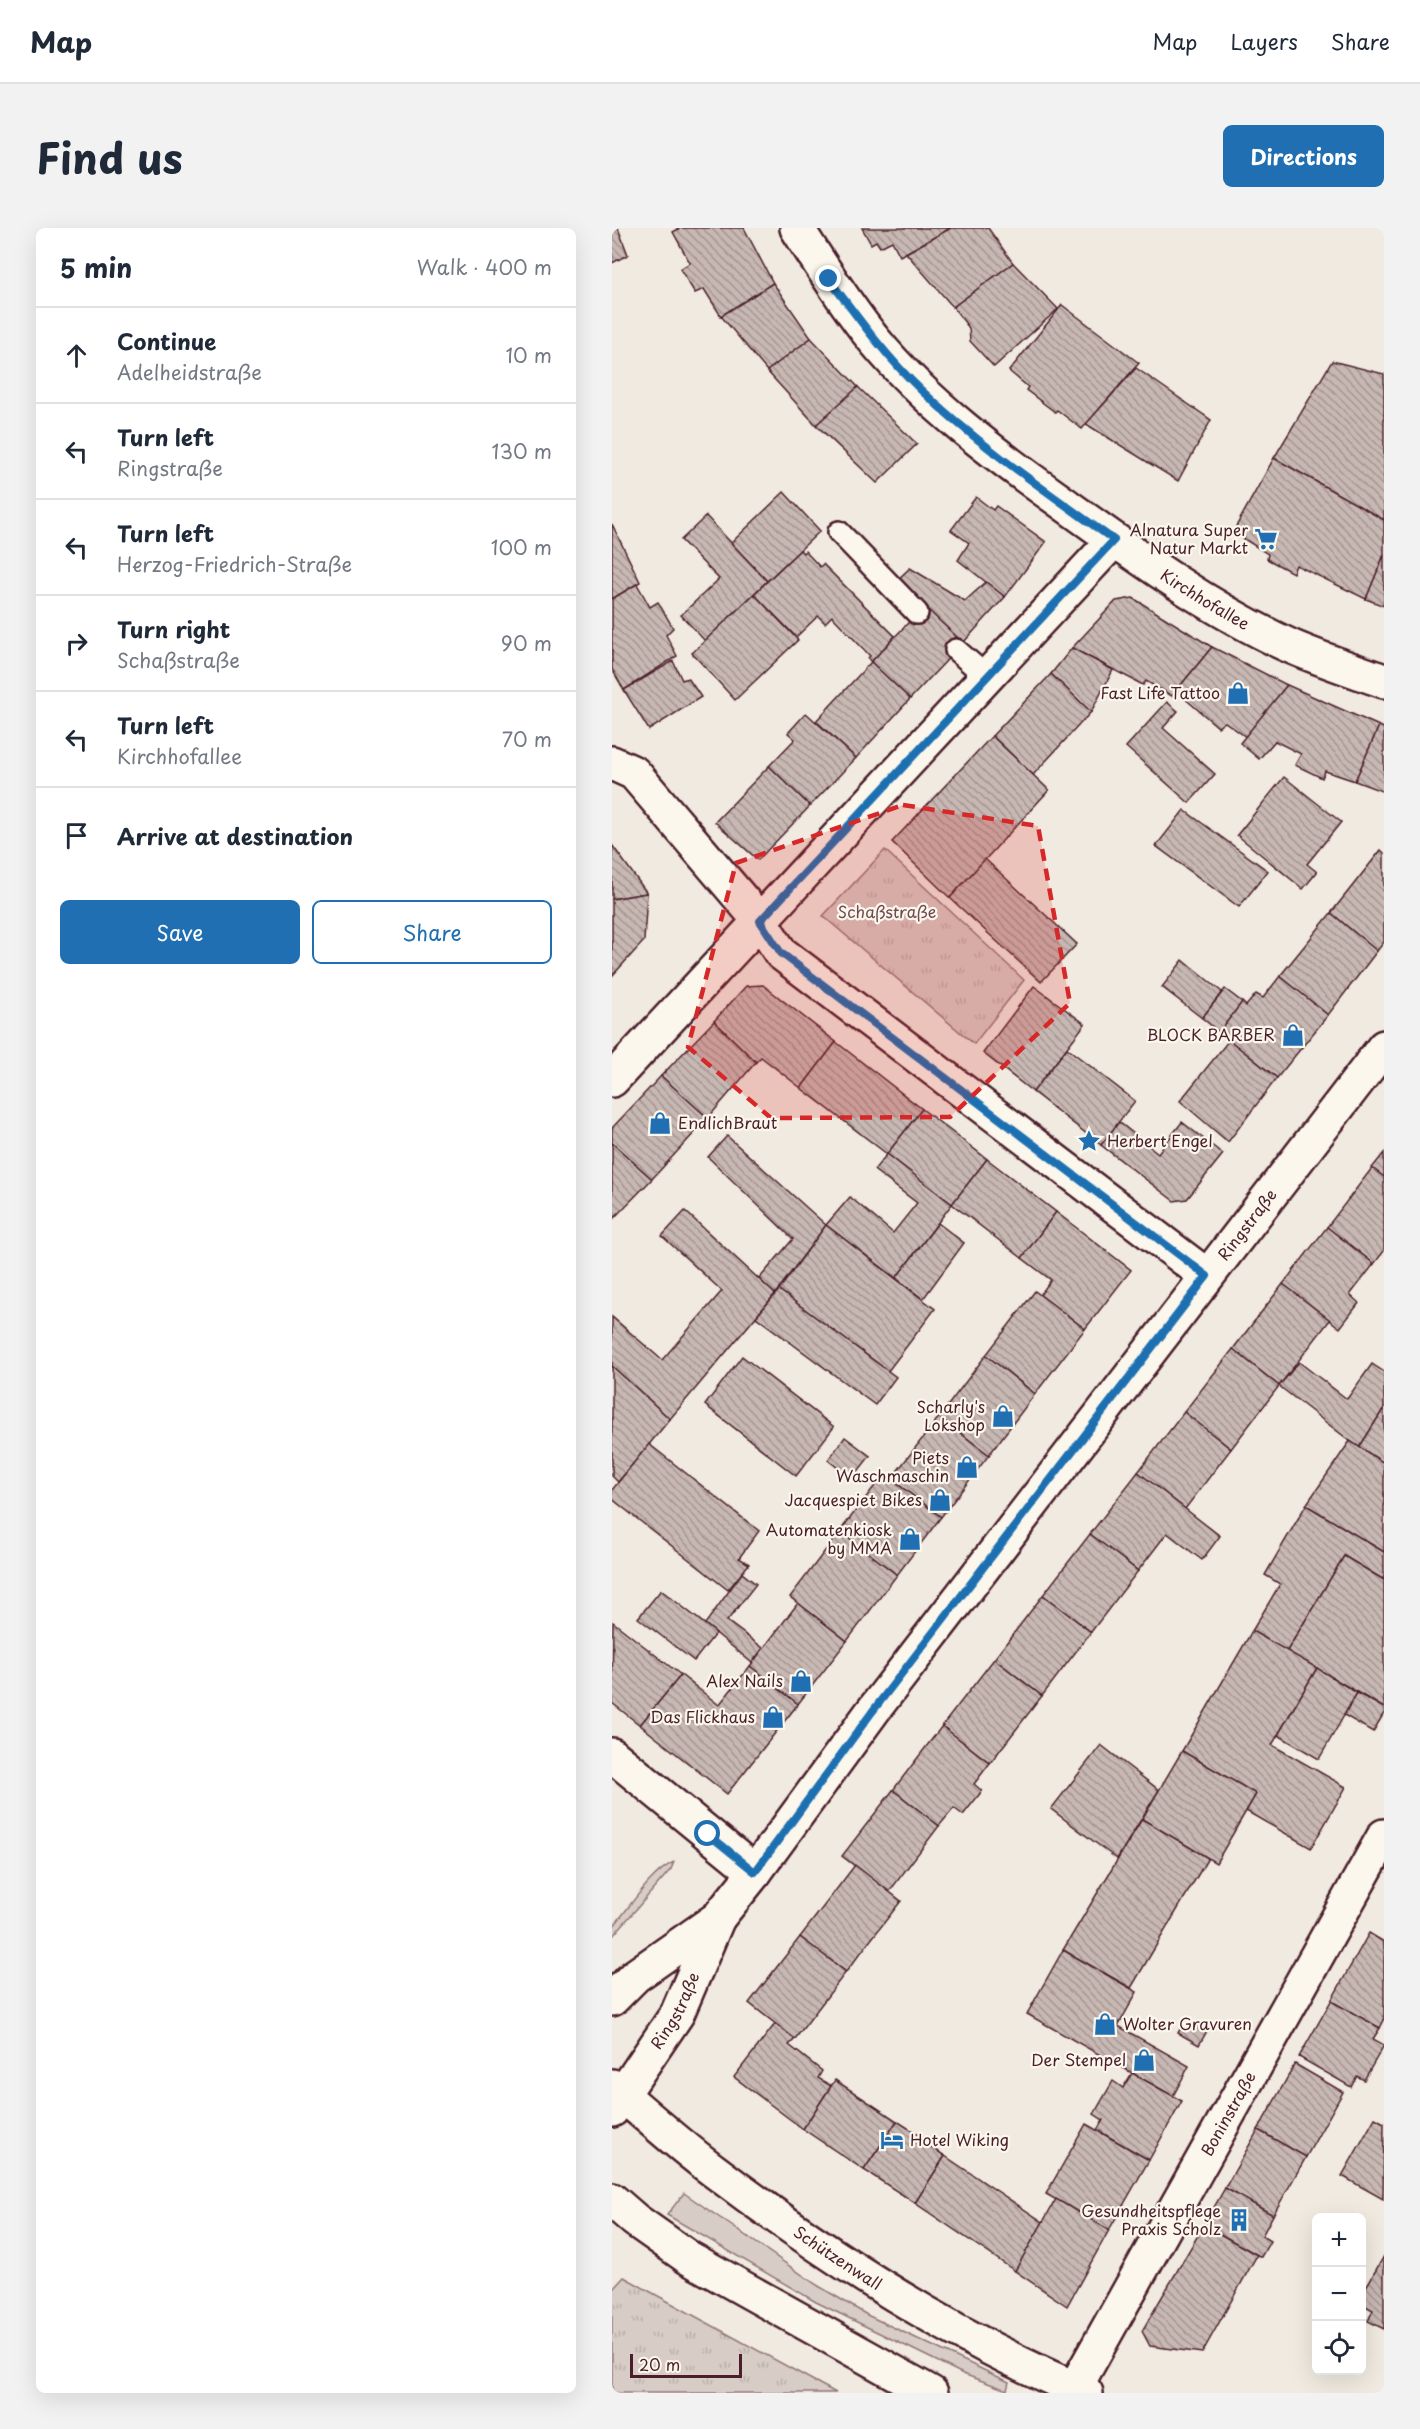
<!DOCTYPE html>
<html lang="en">
<head>
<meta charset="utf-8">
<style>
	:root { --surface:#fff; --page:#f2f2f3; --text:#1f2937; --muted:#747a83; --line:#e0e1e3; --accent:#1f6fb2 }
	body { margin:0; font-family:"Playpen Sans",sans-serif; background:var(--page); color:var(--text) }
	.controls { position:absolute; right:18px; bottom:18px; display:grid; overflow:hidden; border-radius:9px; box-shadow:0 6px 24px #0002 }
	.controls button { width:54px; height:54px; display:grid; place-items:center; padding:0; border:0; border-bottom:2px solid var(--line); background:var(--surface); color:var(--text); font:30px sans-serif }
	.scale { position:absolute; left:18px; bottom:15px; width:112px; box-sizing:border-box; padding-left:6px; border:3px solid #4a1f2b; border-top:0; font-size:16px; line-height:21px; white-space:nowrap; color:#4a1f2b; -webkit-text-stroke:4px #fbf7ec; paint-order:stroke }
	.stop { position:absolute; width:18px; height:18px; margin:-14px; border:4px solid #1f6fb2; border-radius:50%; background:#fff }
	.stop.end { background:#1f6fb2; border-color:#fff; box-shadow:0 2px 6px #0008 }
	.list { margin:0; padding:0; list-style:none }
	h2 { display:flex; justify-content:space-between; align-items:center; height:78px; margin:0; padding:0 24px; font-size:26px }
	h2 small { font-size:20px; font-weight:400; color:var(--muted) }
	.list li { display:grid; grid-template-columns:39px 1fr auto; gap:18px; align-items:center; box-sizing:border-box; height:96px; padding:0 24px; border-top:2px solid var(--line) }
	.list b { display:block; font-size:22px; white-space:nowrap }
	.list p { margin:0; font-size:20px; white-space:nowrap; color:var(--muted) }
	.list em { font-size:20px; font-style:normal; color:var(--muted) }
	.actions { display:flex; gap:12px; padding:18px 24px }
	.actions a { flex:1; padding:14px 0; border:2px solid var(--accent); border-radius:9px; text-align:center; font-size:21px; color:var(--accent) }
	.actions .main { background:var(--accent); color:#fff }
	.icon { flex:none; width:33px; height:33px; fill:none; stroke:currentColor; stroke-width:2; stroke-linecap:round; stroke-linejoin:round }
	.map { position:relative; flex:none; width:772px; height:2165px; overflow:hidden; border-radius:9px }
	header { display:flex; align-items:center; gap:36px; box-sizing:border-box; height:84px; padding:0 30px; background:var(--surface); border-bottom:2px solid var(--line) }
	header strong { font-size:28px }
	nav { display:flex; gap:33px; margin-inline-start:auto; font-size:21px }
	.intro { display:flex; align-items:center; justify-content:space-between; box-sizing:border-box; height:144px; padding:0 36px }
	h1 { margin:0; font-size:42px }
	.button { padding:15px 27px; border-radius:9px; background:var(--accent); color:#fff; font-size:21px; font-weight:700 }
	main { display:flex; gap:36px; padding:0 36px }
	aside { flex:1; background:var(--surface); border-radius:9px; box-shadow:0 6px 24px #0002 }
	.map>svg:first-child { display:block }
	.grass { fill:#d8ccc6; stroke:#917678; stroke-width:1.5 }
	.park { fill:url(#park-tufts); stroke:#917678; stroke-width:1.5 }
	.building { fill:url(#building-back-hatch); stroke:#4a1f2b; stroke-width:1.5 }
	.lines { fill:none; stroke-linecap:round; stroke-linejoin:round }
	.lane-casing { stroke:#4a1f2b; stroke-width:26 }
	.street-casing { stroke:#4a1f2b; stroke-width:38 }
	.secondary-casing { stroke:#4a1f2b; stroke-width:38 }
	.lane { stroke:#fbf7ec; stroke-width:21 }
	.street { stroke:#fbf7ec; stroke-width:33 }
	.secondary { stroke:#fbf7ec; stroke-width:33 }
	.route { stroke:#1f6fb2; stroke-width:8 }
	.marked { fill:#d62828; fill-opacity:0.2; stroke:#d62828; stroke-width:4.5; stroke-dasharray:12 8; stroke-linejoin:round }
	.labels { text-anchor:middle; stroke-width:4.5; stroke-linejoin:round; paint-order:stroke }
	.poi-label { font-size:16px; fill:#4a1f2b; stroke:#fbf7ec; text-anchor:end }
	.street-label { font-size:16px; fill:#4a1f2b; stroke:#fbf7ec }
	.park-label { font-size:16px; fill:#6e4a52; stroke:#fbf7ec }
</style>
</head>
<body>
<header>
<strong>Map</strong>
<nav><a>Map</a><a>Layers</a><a>Share</a></nav>
</header>
<div class="intro"><h1>Find us</h1><a class="button">Directions</a></div>
<main>
<aside>
<h2>5 min<small>Walk · 400 m</small></h2>
<ul class="list">
<li><svg class="icon" aria-label="ahead" viewBox="0 0 24 24"><path d="M12 20V5M6 11l6-6 6 6"/></svg><div><b>Continue</b><p>Adelheidstraße</p></div><em>10 m</em></li>
<li><svg class="icon" aria-label="left" viewBox="0 0 24 24"><path d="M17 20v-9H6M10 6l-5 5 5 5"/></svg><div><b>Turn left</b><p>Ringstraße</p></div><em>130 m</em></li>
<li><svg class="icon" aria-label="left" viewBox="0 0 24 24"><path d="M17 20v-9H6M10 6l-5 5 5 5"/></svg><div><b>Turn left</b><p>Herzog-Friedrich-Straße</p></div><em>100 m</em></li>
<li><svg class="icon" aria-label="right" viewBox="0 0 24 24"><path d="M7 20v-9h11M14 6l5 5-5 5"/></svg><div><b>Turn right</b><p>Schaßstraße</p></div><em>90 m</em></li>
<li><svg class="icon" aria-label="left" viewBox="0 0 24 24"><path d="M17 20v-9H6M10 6l-5 5 5 5"/></svg><div><b>Turn left</b><p>Kirchhofallee</p></div><em>70 m</em></li>
<li><svg class="icon" aria-label="arrive" viewBox="0 0 24 24"><path d="M6 21V4h12l-3 4 3 4H6"/></svg><div><b>Arrive at destination</b></div></li>
</ul>
<div class="actions"><a class="main">Save</a><a>Share</a></div>
</aside>
<div class="map">
<svg width="772" height="2165" viewBox="0 0 772 2165">
	<defs>
		<pattern id="park-tufts" width="24" height="20" patternUnits="userSpaceOnUse" patternTransform="scale(1.5)"><rect width="24" height="20" fill="#d8ccc6"/><path d="M3 7l-1-3M5 7V3M7 7l1-3M15 17l-1-3M17 17v-4M19 17l1-3" fill="none" stroke="#bbafaa"/></pattern>
		<pattern id="building-back-hatch" width="6" height="6" patternUnits="userSpaceOnUse" patternTransform="scale(1.5)"><rect width="6" height="6" fill="#c8b8b3"/><path d="M-1 5l2 2M0 0l6 6M5-1l2 2" fill="none" stroke="#a49592"/></pattern>
	</defs>
	<rect width="100%" height="100%" fill="#f0eae0"/>
	<filter id="ink" filterUnits="userSpaceOnUse"><feTurbulence type="fractalNoise" baseFrequency=".0167" numOctaves="2"/><feDisplacementMap in="SourceGraphic" scale="12" xChannelSelector="R" yChannelSelector="G"/><feConvolveMatrix kernelMatrix="1 2 1 2 8 2 1 2 1" color-interpolation-filters="sRGB"/></filter>
	<g filter="url(#ink)">
		<!-- grass -->
		<g class="grass">
			<path d="M62,1634L59,1641L0,1709V1700C17,1680 39,1644 62,1634Z"/>
			<path d="M72,1965L205,2057L255,2087L397,2154L395,2162L351,2146L204,2074L55,1987Z"/>
		</g>
		<!-- park -->
		<g class="park">
			<path d="M273,622L412,752L362,816L211,688Z"/>
			<path d="M12,2049L37,2063L224,2165H0V2062Z"/>
		</g>
		<!-- building -->
		<g class="building">
			<path d="M0,0H6L16,27L0,35Z"/>
			<path d="M68,0H132L161,55L109,88L92,61L83,65L68,41L78,35L61,4Z"/>
			<path d="M250,0H339L288,28L280,13L268,19L264,13L259,16Z"/>
			<path d="M339,0H376L401,35L341,79L294,25Z"/>
			<path d="M401,35L446,81L382,139L358,113L357,100L341,79Z"/>
			<path d="M161,55L199,110L155,143L109,88Z"/>
			<path d="M450,77L527,135L470,201L445,182L443,184L414,162L416,159L397,143Z"/>
			<path d="M199,110L246,159L204,197L155,143Z"/>
			<path d="M720,133L772,146V292L662,230Z"/>
			<path d="M524,140L599,192L566,253L474,196Z"/>
			<path d="M246,159L305,216L265,255L204,197Z"/>
			<path d="M662,230L772,292V327L754,371L684,337L681,345L655,331L656,326L621,304Z"/>
			<path d="M172,264L208,303L155,353L119,315Z"/>
			<path d="M364,269L381,282L384,278L434,314L393,369L346,332L357,315L339,302Z"/>
			<path d="M94,288L155,353L93,413L69,387L107,351L69,312Z"/>
			<path d="M0,296L28,354L0,371Z"/>
			<path d="M188,322L191,325L193,323L208,339L211,336L283,408L259,434L256,430L258,428L220,388L213,395L206,388L184,409L142,366Z"/>
			<path d="M772,327V378L754,371Z"/>
			<path d="M298,340L353,373L374,354L393,369L351,415L284,353Z"/>
			<path d="M25,356L38,379L46,374L61,400L54,407L65,428L12,462L0,441V371Z"/>
			<path d="M142,366L186,412L123,472L80,425Z"/>
			<path d="M521,370L600,419L560,468L534,453L531,457L460,420L504,373Z"/>
			<path d="M312,378L351,415L298,471L259,434Z"/>
			<path d="M600,419L675,457L634,509L613,494L606,499L564,463Z"/>
			<path d="M460,420L501,442L479,484L439,446Z"/>
			<path d="M61,433L70,452L76,450L89,469L37,502L12,462Z"/>
			<path d="M259,434L298,471L244,530L204,493Z"/>
			<path d="M439,446L479,484L421,547L380,508Z"/>
			<path d="M675,457L767,498L743,553L713,543L710,550L683,537L689,526L663,513L647,531L628,515Z"/>
			<path d="M555,474L566,483L551,500L603,546L577,575L514,519Z"/>
			<path d="M194,485L244,530L198,578L157,538L183,511L176,505Z"/>
			<path d="M767,498L772,500V564L743,553Z"/>
			<path d="M380,508L437,562L338,670L280,614Z"/>
			<path d="M157,538L198,578L146,632L103,594Z"/>
			<path d="M672,549L729,594L695,636L705,644L691,661L625,607Z"/>
			<path d="M572,582L656,643L627,679L544,618Z"/>
			<path d="M0,617L35,665L0,671Z"/>
			<path d="M769,622L772,625V714L765,723L719,685Z"/>
			<path d="M373,631L465,716L429,754L338,670Z"/>
			<path d="M35,665L32,713L0,748V671Z"/>
			<path d="M719,685L765,723L716,787L668,748Z"/>
			<path d="M571,732L610,764L590,790L550,759Z"/>
			<path d="M668,748L716,787L665,850L607,804L630,774L634,778L644,766L651,770Z"/>
			<path d="M151,757L224,814L189,860L149,829L144,834L102,793L134,758Z"/>
			<path d="M422,758L473,796L421,864L371,825Z"/>
			<path d="M613,761L630,774L607,804L590,790Z"/>
			<path d="M102,793L144,834L96,890L49,848Z"/>
			<path d="M617,812L665,850L616,914L568,873Z"/>
			<path d="M224,814L310,881L275,926L189,860Z"/>
			<path d="M455,820L523,873L489,917L421,864Z"/>
			<path d="M49,848L96,890L40,951L0,915V900Z"/>
			<path d="M310,881L375,931L340,976L275,926Z"/>
			<path d="M507,894L546,925L570,894L611,926L575,971L562,973L489,917Z"/>
			<path d="M115,908L214,997L163,1066L147,1051L181,1011L96,929Z"/>
			<path d="M0,915L40,951L0,992Z"/>
			<path d="M772,925V949L760,940Z"/>
			<path d="M275,926L340,976L284,1050L214,997L238,969L281,1005L305,975L262,942Z"/>
			<path d="M375,931L444,984L410,1030L340,976Z"/>
			<path d="M760,940L772,949V1023L762,1036L715,999Z"/>
			<path d="M73,983L163,1066L58,1191L0,1138V1089L50,1132L110,1063L50,1008Z"/>
			<path d="M444,984L519,1042L473,1101L428,1067L439,1052L410,1030Z"/>
			<path d="M326,995L352,1015L311,1071L284,1050Z"/>
			<path d="M214,997L323,1081L276,1143L167,1062Z"/>
			<path d="M715,999L762,1036L738,1067L747,1075L728,1100L671,1056Z"/>
			<path d="M671,1056L718,1092L667,1158L621,1121Z"/>
			<path d="M167,1062L284,1149L263,1177L144,1089Z"/>
			<path d="M423,1063L473,1101L423,1166L374,1127Z"/>
			<path d="M621,1121L667,1158L619,1221L572,1184Z"/>
			<path d="M374,1127L423,1166L377,1227L327,1189Z"/>
			<path d="M130,1128L222,1199L184,1248L93,1177Z"/>
			<path d="M687,1134L735,1171L760,1136L772,1144V1180L747,1220L667,1158Z"/>
			<path d="M0,1138L58,1191L6,1254L0,1248Z"/>
			<path d="M772,1180V1235L747,1220Z"/>
			<path d="M572,1184L619,1221L573,1281L526,1244Z"/>
			<path d="M327,1189L377,1227L329,1289L279,1251Z"/>
			<path d="M233,1209L258,1228L240,1251L216,1232Z"/>
			<path d="M738,1213L772,1235V1324L694,1277Z"/>
			<path d="M37,1216L147,1303L127,1330L137,1336L116,1362L0,1271V1262Z"/>
			<path d="M526,1244L608,1308L590,1332L555,1305L526,1343L478,1306Z"/>
			<path d="M272,1246L329,1289L285,1347L228,1303Z"/>
			<path d="M694,1277L772,1324V1352L732,1328L675,1423L640,1403L668,1356L653,1347Z"/>
			<path d="M228,1303L285,1347L235,1413L178,1369Z"/>
			<path d="M478,1306L526,1343L479,1404L431,1367Z"/>
			<path d="M732,1328L772,1352V1480L675,1423Z"/>
			<path d="M130,1345L144,1356L115,1393L151,1420L140,1435L93,1396Z"/>
			<path d="M49,1362L104,1405L82,1433L26,1390Z"/>
			<path d="M431,1367L479,1404L430,1468L382,1431Z"/>
			<path d="M186,1375L235,1413L186,1476L138,1438Z"/>
			<path d="M1,1394L69,1447L28,1497L0,1475Z"/>
			<path d="M640,1403L705,1440L660,1517L734,1559L699,1620L634,1583L644,1566L570,1523Z"/>
			<path d="M382,1431L430,1468L378,1535L330,1498Z"/>
			<path d="M138,1438L186,1476L115,1566L28,1497L69,1447L107,1477Z"/>
			<path d="M705,1440L745,1465L707,1531L666,1507Z"/>
			<path d="M745,1465L772,1480V1485L761,1504L732,1487Z"/>
			<path d="M330,1498L378,1535L362,1556L370,1563L351,1587L342,1580L327,1598L281,1562Z"/>
			<path d="M489,1517L547,1562L505,1631L439,1581Z"/>
			<path d="M570,1523L644,1566L604,1635L530,1591Z"/>
			<path d="M281,1562L327,1598L277,1664L230,1628Z"/>
			<path d="M530,1591L596,1630L519,1760L451,1722Z"/>
			<path d="M243,1637L289,1673L234,1744L188,1709Z"/>
			<path d="M757,1705L772,1714V1792L768,1800L719,1773Z"/>
			<path d="M188,1709L234,1744L183,1811L137,1775Z"/>
			<path d="M451,1722L525,1764L506,1798L577,1838L561,1868L415,1786Z"/>
			<path d="M719,1773L768,1800L761,1811L772,1817L752,1852L745,1848L739,1859L687,1829Z"/>
			<path d="M574,1791L595,1803L587,1817L566,1805Z"/>
			<path d="M163,1796L183,1811L177,1817L210,1843L206,1850L219,1858L191,1901L122,1849Z"/>
			<path d="M683,1836L731,1864L694,1929L646,1902Z"/>
			<path d="M520,1845L570,1873L537,1932L485,1902L491,1892L482,1886L501,1853L511,1860Z"/>
			<path d="M223,1852L285,1893L252,1942L191,1901Z"/>
			<path d="M763,1890L772,1895L771,1971L730,1948Z"/>
			<path d="M285,1893L318,1914L316,1917L333,1928L303,1975L252,1942Z"/>
			<path d="M474,1896L537,1932L497,2002L434,1966Z"/>
			<path d="M646,1902L694,1929L661,1987L613,1960Z"/>
			<path d="M333,1928L431,1994L403,2043L303,1975Z"/>
			<path d="M613,1960L661,1987L650,2008L658,2013L649,2029L592,1997Z"/>
			<path d="M444,1971L497,2002L455,2078L403,2043Z"/>
			<path d="M592,1997L645,2027L590,2125L538,2118L530,2103Z"/>
			<path d="M772,2028V2101L756,2093L761,2082L750,2076V2066Z"/>
		</g>
		<g class="lines">
			<!-- lane casing -->
			<g class="lane-casing">
				<g id="lane">
					<path d="M227,304L305,385"/>
					<path d="M344,422L375,449"/>
				</g>
			</g>
			<!-- street casing -->
			<g class="street-casing">
				<g id="street">
					<path id="s1" d="M185,0C209,38 234,77 262,112C315,176 385,228 451,275C523,327 597,381 678,418C708,431 741,442 772,453"/>
					<path d="M0,535L22,545L148,693L169,725L595,1048"/>
					<path d="M0,852L502,312"/>
					<path d="M0,1527L143,1644"/>
					<path id="s2" d="M460,2165L772,1608"/>
				</g>
			</g>
			<!-- secondary casing -->
			<g class="secondary-casing">
				<g id="secondary">
					<path id="s3" d="M0,1771L23,1748L106,1690L143,1644L260,1484L772,819"/>
					<path id="s4" d="M0,1858C33,1886 66,1916 101,1942C216,2029 341,2110 474,2165"/>
					<path id="s5" d="M0,1882L65,1786L106,1690"/>
					<path d="M0,1972L23,1992L77,2030L319,2165"/>
				</g>
			</g>
			<!-- lane -->
			<use href="#lane" class="lane"/>
			<!-- street -->
			<use href="#street" class="street"/>
			<!-- secondary -->
			<use href="#secondary" class="secondary"/>
		</g>
	</g>
	<g class="lines" filter="url(#ink)">
		<!-- route -->
		<path class="route" d="M96,1606L143,1644L260,1484L595,1048L169,725L148,693L502,312C437,265 369,219 310,163C275,130 246,90 217,51"/>
	</g>
	<!-- marked area -->
	<path class="marked" d="M291,577L426,598L458,775L338,889L159,890L76,819L124,635Z"/>
	<!-- icons -->
	<defs>
		<g id="supermarket-bare" transform="scale(1.8)"><path d="M-6-5.5h2.5l.6 2H6L4.5 2H-2.5L-4.4-4H-6ZM-1.5 3.2a1.3 1.3 0 1 0 .1 0ZM3 3.2a1.3 1.3 0 1 0 .1 0Z" fill="#1f6fb2" stroke="#fbf7ec" stroke-width="2.5" paint-order="stroke"/></g>
		<g id="shop-bare" transform="scale(1.8)"><path d="M-5-2.5h2.3a2.7 3.5 0 0 1 5.4 0H5L5.5 6h-11ZM-1.5-2.5h3a1.5 2.3 0 0 0-3 0Z" fill="#1f6fb2" stroke="#fbf7ec" stroke-width="2.5" paint-order="stroke"/></g>
		<g id="sight-bare" transform="scale(1.8)"><path d="M0-6L1.8-2.2L6-1.7L2.9 1.2L3.7 5.4L0 3.3L-3.7 5.4L-2.9 1.2L-6-1.7L-1.8-2.2Z" fill="#1f6fb2" stroke="#fbf7ec" stroke-width="2.5" paint-order="stroke"/></g>
		<g id="hotel-bare" transform="scale(1.8)"><path d="M-6-4.5h1.5V1H6V5H4.5V3h-9V5H-6ZM-4 0a1.8 1.8 0 1 1 3.6 0ZM.5 0V-2.5h3Q6-2.5 6 0Z" fill="#1f6fb2" stroke="#fbf7ec" stroke-width="2.5" paint-order="stroke"/></g>
		<g id="building-bare" transform="scale(1.8)"><path d="M-4-6H4V6H1V3H-1V6H-4ZM-2.5-4.3h1.7v1.8h-1.7ZM.8-4.3h1.7v1.8H.8ZM-2.5-1h1.7V.8h-1.7ZM.8-1h1.7V.8H.8Z" fill="#1f6fb2" stroke="#fbf7ec" stroke-width="2.5" paint-order="stroke"/></g>
	</defs>
	<g fill-rule="evenodd">
		<use href="#supermarket-bare" x="654" y="311"/>
		<use href="#shop-bare" x="626" y="465"/>
		<use href="#shop-bare" x="681" y="807"/>
		<use href="#shop-bare" x="48" y="895"/>
		<use href="#sight-bare" x="477" y="913"/>
		<use href="#shop-bare" x="391" y="1188"/>
		<use href="#shop-bare" x="355" y="1239"/>
		<use href="#shop-bare" x="328" y="1272"/>
		<use href="#shop-bare" x="298" y="1311"/>
		<use href="#shop-bare" x="189" y="1453"/>
		<use href="#shop-bare" x="161" y="1489"/>
		<use href="#shop-bare" x="493" y="1796"/>
		<use href="#shop-bare" x="532" y="1832"/>
		<use href="#hotel-bare" x="280" y="1912"/>
		<use href="#building-bare" x="627" y="1992"/>
	</g>
	<g class="labels">
		<!-- poi labels -->
		<g class="poi-label">
			<text x="636" y="308">Alnatura Super<tspan x="636" dy="18">Natur Markt</tspan></text>
			<text x="608" y="471">Fast Life Tattoo</text>
			<text x="663" y="813">BLOCK BARBER</text>
			<text x="66" y="901" text-anchor="start">EndlichBraut</text>
			<text x="495" y="919" text-anchor="start">Herbert Engel</text>
			<text x="373" y="1185">Scharly's<tspan x="373" dy="18">Lokshop</tspan></text>
			<text x="337" y="1236">Piets<tspan x="337" dy="18">Waschmaschin</tspan></text>
			<text x="310" y="1278">Jacquespiet Bikes</text>
			<text x="280" y="1308">Automatenkiosk<tspan x="280" dy="18">by MMA</tspan></text>
			<text x="171" y="1459">Alex Nails</text>
			<text x="143" y="1495">Das Flickhaus</text>
			<text x="511" y="1802" text-anchor="start">Wolter Gravuren</text>
			<text x="514" y="1838">Der Stempel</text>
			<text x="298" y="1918" text-anchor="start">Hotel Wiking</text>
			<text x="609" y="1989">Gesundheitspflege<tspan x="609" dy="18">Praxis Scholz</tspan></text>
		</g>
		<!-- street labels -->
		<g class="street-label">
			<text dy="6" stroke="none"><textPath href="#s1" startOffset="558">Kirchhofallee</textPath></text>
			<text dy="6" stroke="none"><textPath href="#s3" startOffset="1006">Ringstraße</textPath></text>
			<text dy="6" stroke="none"><textPath href="#s5" startOffset="118">Ringstraße</textPath></text>
			<text dy="6" stroke="none"><textPath href="#s2" startOffset="320">Boninstraße</textPath></text>
			<text dy="6" stroke="none"><textPath href="#s4" startOffset="284">Schützenwall</textPath></text>
		</g>
		<!-- park labels -->
		<g class="park-label">
			<text x="275" y="690">Schaßstraße</text>
		</g>
	</g>
</svg>
<div class="controls">
<button>+</button>
<button>−</button>
<button><svg class="icon" aria-label="locate" viewBox="0 0 24 24"><circle cx="12" cy="12" r="6"/><path d="M12 2v4M12 18v4M2 12h4M18 12h4"/></svg></button>
</div>
<div class="scale">20 m</div>
<div class="stop" style="left:96px;top:1606px"></div>
<div class="stop end" style="left:217px;top:51px"></div>
</div>
</main>
</body>
</html>
